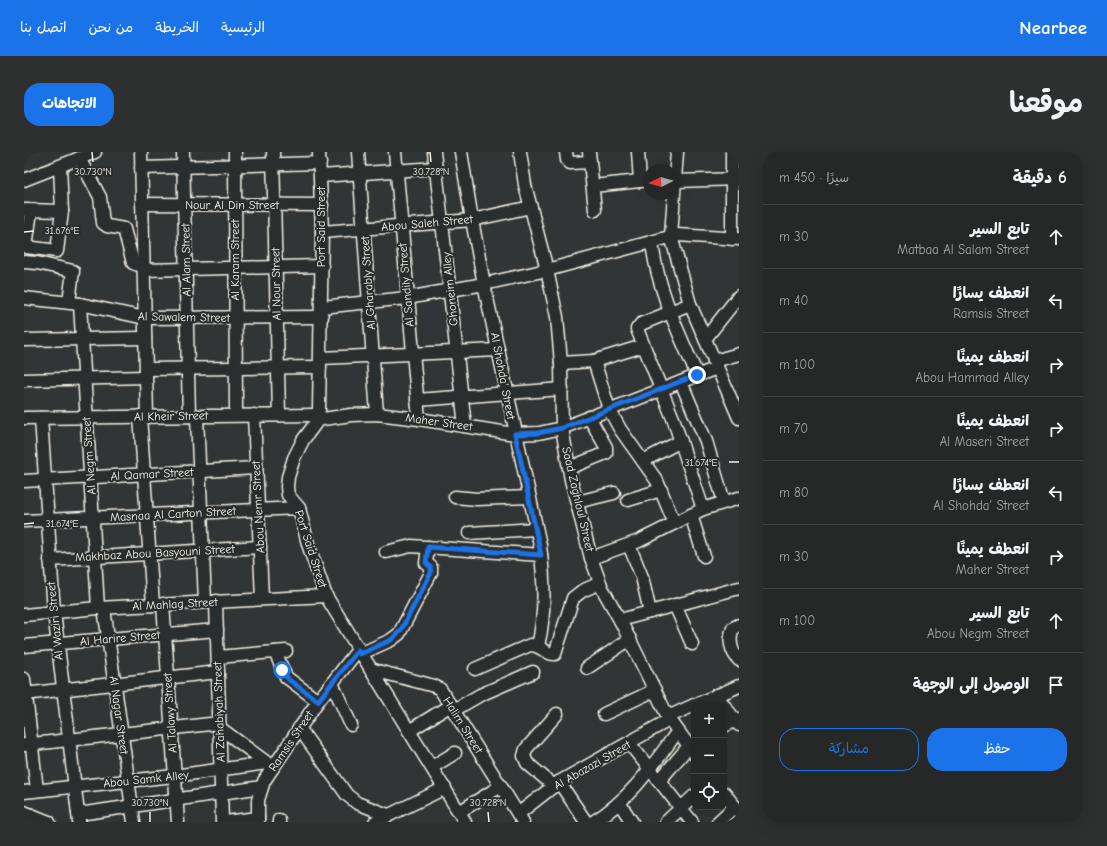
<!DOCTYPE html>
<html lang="ar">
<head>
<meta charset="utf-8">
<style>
	:root { --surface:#262828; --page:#2e3030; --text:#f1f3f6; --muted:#a4a6a8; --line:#424445; --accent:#1a73e8 }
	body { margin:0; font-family:"Comic Neue","Playpen Sans Arabic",sans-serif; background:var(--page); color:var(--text); direction:rtl }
	.controls { position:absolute; right:12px; bottom:12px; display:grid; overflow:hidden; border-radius:8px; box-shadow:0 4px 16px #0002 }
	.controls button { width:36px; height:36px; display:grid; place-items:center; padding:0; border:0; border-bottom:1px solid var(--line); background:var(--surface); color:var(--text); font:20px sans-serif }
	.compass { position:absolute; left:619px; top:12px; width:36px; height:36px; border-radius:50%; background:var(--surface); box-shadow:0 4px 16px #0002; rotate:265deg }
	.stop { position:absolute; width:12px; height:12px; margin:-9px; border:3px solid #1a73e8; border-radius:50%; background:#fff }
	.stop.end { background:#1a73e8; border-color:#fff; box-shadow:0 1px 4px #0008 }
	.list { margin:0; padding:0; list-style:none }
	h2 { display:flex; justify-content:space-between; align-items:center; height:52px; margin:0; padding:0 16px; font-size:17px }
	h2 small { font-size:13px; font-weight:400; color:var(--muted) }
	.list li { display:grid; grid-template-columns:26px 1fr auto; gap:12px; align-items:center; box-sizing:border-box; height:64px; padding:0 16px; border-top:1px solid var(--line) }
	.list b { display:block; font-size:15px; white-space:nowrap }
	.list p { margin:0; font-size:13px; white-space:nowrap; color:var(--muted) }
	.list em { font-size:13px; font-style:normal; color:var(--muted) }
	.actions { display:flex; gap:8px; padding:12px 16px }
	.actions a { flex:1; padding:9px 0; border:1px solid var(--accent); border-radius:16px; text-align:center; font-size:14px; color:var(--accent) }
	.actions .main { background:var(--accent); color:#fff }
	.icon { flex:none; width:22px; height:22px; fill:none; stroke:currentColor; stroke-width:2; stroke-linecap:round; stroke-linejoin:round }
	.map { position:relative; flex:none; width:715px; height:670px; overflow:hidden; direction:ltr; border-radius:16px }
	header { display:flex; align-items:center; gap:24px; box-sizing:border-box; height:56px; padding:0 20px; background:var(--accent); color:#fff }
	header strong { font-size:19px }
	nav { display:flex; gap:22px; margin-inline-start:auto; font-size:14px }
	.intro { display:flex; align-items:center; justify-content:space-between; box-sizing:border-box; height:96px; padding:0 24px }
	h1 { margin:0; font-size:28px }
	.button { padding:10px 18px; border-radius:16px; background:var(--accent); color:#fff; font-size:14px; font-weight:700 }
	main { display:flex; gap:24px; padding:0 24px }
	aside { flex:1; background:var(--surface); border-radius:16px; box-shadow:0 4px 16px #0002 }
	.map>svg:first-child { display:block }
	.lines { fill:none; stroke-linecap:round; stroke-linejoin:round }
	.street-casing { stroke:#f4f1e8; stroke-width:15 }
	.street { stroke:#2a2d2e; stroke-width:12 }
	.route { stroke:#1a73e8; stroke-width:5 }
	.ticks { fill:none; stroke:#f4f1e8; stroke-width:1.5 }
	.labels { text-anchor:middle; stroke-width:4; stroke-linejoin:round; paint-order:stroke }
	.street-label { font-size:12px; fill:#f4f1e8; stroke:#2a2d2e }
	.ticks-label { font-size:10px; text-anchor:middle; fill:#f4f1e8; stroke:#2a2d2e; stroke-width:4; stroke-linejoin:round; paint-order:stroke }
</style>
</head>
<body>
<header>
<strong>Nearbee</strong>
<nav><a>الرئيسية</a><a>الخريطة</a><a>من نحن</a><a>اتصل بنا</a></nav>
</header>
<div class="intro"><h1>موقعنا</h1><a class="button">الاتجاهات</a></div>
<main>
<aside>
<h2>6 دقيقة<small>سيرًا · 450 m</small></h2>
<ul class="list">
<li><svg class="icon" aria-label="ahead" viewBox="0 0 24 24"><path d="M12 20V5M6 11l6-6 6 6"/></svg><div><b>تابع السير</b><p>Matbaa Al Salam Street</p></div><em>30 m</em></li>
<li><svg class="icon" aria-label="left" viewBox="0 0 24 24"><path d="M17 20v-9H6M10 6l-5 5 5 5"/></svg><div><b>انعطف يسارًا</b><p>Ramsis Street</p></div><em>40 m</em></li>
<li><svg class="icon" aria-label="right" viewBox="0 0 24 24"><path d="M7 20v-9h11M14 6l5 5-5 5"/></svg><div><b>انعطف يمينًا</b><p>Abou Hammad Alley</p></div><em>100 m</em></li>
<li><svg class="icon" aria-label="right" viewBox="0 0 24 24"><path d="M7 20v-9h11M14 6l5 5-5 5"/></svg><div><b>انعطف يمينًا</b><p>Al Maseri Street</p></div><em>70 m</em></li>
<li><svg class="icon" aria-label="left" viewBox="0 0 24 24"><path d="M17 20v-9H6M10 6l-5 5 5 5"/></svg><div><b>انعطف يسارًا</b><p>Al Shohda' Street</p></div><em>80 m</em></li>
<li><svg class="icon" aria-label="right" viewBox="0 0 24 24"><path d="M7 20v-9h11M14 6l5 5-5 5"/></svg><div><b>انعطف يمينًا</b><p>Maher Street</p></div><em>30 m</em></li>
<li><svg class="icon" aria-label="ahead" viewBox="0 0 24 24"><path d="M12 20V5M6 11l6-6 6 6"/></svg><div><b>تابع السير</b><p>Abou Negm Street</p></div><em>100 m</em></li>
<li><svg class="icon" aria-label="arrive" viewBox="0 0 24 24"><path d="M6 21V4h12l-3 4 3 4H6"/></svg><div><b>الوصول إلى الوجهة</b></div></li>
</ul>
<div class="actions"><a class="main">حفظ</a><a>مشاركة</a></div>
</aside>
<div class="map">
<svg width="715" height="670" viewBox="0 0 715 670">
	<rect width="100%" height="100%" fill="#323535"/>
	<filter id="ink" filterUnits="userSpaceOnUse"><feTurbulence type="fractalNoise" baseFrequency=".025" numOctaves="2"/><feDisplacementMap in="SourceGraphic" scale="8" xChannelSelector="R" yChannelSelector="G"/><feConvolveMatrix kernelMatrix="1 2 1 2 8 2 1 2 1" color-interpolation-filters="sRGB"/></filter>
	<g filter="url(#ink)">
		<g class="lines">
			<!-- street casing -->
			<g class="street-casing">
				<g id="street">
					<path d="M117,0L123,265"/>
					<path d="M159,0L165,264"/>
					<path d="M211,0L212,263"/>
					<path d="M249,0L255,263"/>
					<path d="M295,0L298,80L295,258L291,272L279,288L270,306L264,325L263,335L264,343L275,356L284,392L302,444L441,670"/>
					<path d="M334,0L353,262"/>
					<path d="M371,0L395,267"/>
					<path d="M410,0L441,274"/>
					<path d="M437,0L448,68L460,132L516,393C520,427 522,460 514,494"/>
					<path d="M496,0L501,33L523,118L533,165L537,211L538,276L547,328L567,406L578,436L596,468L644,565L670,601"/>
					<path d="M542,0L543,8L546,11L566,10"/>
					<path d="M565,0L571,58"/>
					<path d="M614,0L616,29"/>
					<path d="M653,0L647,84L666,152L715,266"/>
					<path d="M708,0V87"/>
					<path d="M55,6L76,45L79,71L83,74L100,77L109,111L120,115"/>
					<path d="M117,16L296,11"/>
					<path d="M297,24L412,16"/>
					<path d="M0,28L71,0"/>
					<path d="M652,29L715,27"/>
					<path d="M569,34L625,28"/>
					<path d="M118,52L298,53"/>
					<path d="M1,58L38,59"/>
					<path d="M7,59L2,95L33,99L38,59L36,14"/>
					<path d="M298,80L448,68L507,55"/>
					<path d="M628,90C633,137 655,181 673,223"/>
					<path d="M0,110L13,111L49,119L45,150"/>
					<path d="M120,118L298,114"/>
					<path d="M0,146L56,152L121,166L298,165"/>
					<path d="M56,152L74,456"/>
					<path d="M666,152L617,172L613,177L650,269L679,357"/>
					<path d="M298,155L383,146L460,132L523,118L653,83L715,87"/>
					<path d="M681,187L715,144"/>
					<path d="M0,188L121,186"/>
					<path d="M297,206L474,198"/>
					<path d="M570,209L585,257L596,277L633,329L650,370"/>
					<path d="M690,209L715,202"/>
					<path d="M537,211L570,209L619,194"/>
					<path d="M122,217L296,215"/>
					<path d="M0,228L122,225"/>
					<path d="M657,230L682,289L700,350"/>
					<path d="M393,248L538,237"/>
					<path d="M230,263L238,447"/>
					<path d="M116,264L129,453"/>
					<path d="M173,264L181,450"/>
					<path d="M0,266L293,263"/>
					<path d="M17,266L30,460L55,670"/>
					<path d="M292,268L327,263L353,262L395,267L491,282L515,281L538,276L693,216"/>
					<path d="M619,309L657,289"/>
					<path d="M545,316L582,301V295L565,265"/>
					<path d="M0,329L232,316"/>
					<path d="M431,345L453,347L505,345"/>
					<path d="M604,348L637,338"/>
					<path d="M553,350L590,341"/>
					<path d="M667,363L680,404"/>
					<path d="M0,369L275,356"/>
					<path d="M445,381L512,377"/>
					<path d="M605,393L618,425L626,460"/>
					<path d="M362,400L387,394L517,403"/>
					<path d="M567,406L615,389L679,357L715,346"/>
					<path d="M26,408L236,395"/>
					<path d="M192,449L198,670"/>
					<path d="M139,452L154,670"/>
					<path d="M651,453L668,492"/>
					<path d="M80,456L110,670"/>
					<path d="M0,463L74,456L302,444"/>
					<path d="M596,468L715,436"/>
					<path d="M715,473L709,476C704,487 707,500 715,508"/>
					<path d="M0,494L193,478"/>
					<path d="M251,500L262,525L294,549"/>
					<path d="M336,502L367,488L375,482L407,421V415L402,411L404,395"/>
					<path d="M194,505L262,499"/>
					<path d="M563,516L606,487"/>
					<path d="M346,517L410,534L416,537L499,670"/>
					<path d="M451,517L506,493C516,492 522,503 531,502L549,446L558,439L576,431"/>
					<path d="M0,527L13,638"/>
					<path d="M308,531L327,573"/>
					<path d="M0,542L194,520"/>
					<path d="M692,543L715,573"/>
					<path d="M671,553L715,534"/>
					<path d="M430,558L456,543L509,520"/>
					<path d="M580,562L631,538"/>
					<path d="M644,565L670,553"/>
					<path d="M700,574L715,567"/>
					<path d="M196,576L246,613"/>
					<path d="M275,576L323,643L333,651L364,663"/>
					<path d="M385,579L427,553"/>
					<path d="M605,591L668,670"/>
					<path d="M0,593L195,571"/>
					<path d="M408,615L431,601"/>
					<path d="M635,629L665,594L670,592"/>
					<path d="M535,630L562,670"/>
					<path d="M530,634L503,611L500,604L502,597L533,562"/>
					<path d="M0,640L150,624L243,611"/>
					<path d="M700,641L715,660"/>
					<path d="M596,652L608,670"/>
					<path d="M0,660L25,670"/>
					<path d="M435,660L477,634"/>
					<path d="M55,662L238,635"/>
					<path d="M494,662L535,630L645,568"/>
					<path d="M255,668V670"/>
					<path d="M201,670L234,666"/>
					<path d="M234,670V648L240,629L294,549L334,498"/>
					<path d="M351,670L421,636"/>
					<path d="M569,670C606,648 629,613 654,579"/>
					<path d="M642,670L670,644"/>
					<path d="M694,670L711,654"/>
				</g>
			</g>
			<!-- street -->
			<use href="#street" class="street"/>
		</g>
	</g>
	<g class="lines" filter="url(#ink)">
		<!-- route -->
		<path class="route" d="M258,518L265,528L294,549L334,498L336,502L367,488L377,478L407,421V415L402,411L404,395L517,403L491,282L514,281L538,276L673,223"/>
	</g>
	<!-- ticks -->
	<path class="ticks" d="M68,0L69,10M406,0L407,10M0,80L10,79M705,310H715M0,372L10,371M126,660V670M464,660L465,670"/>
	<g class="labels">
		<!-- street labels -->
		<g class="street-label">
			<text x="208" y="57">Nour Al Din Street</text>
			<text transform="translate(403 71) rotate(-5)" y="4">Abou Saleh Street</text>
			<text transform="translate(297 75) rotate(-90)" y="4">Port Said Street</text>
			<text transform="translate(162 108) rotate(-91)" y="4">Al Alam Street</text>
			<text transform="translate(211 108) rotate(-90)" y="4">Al Karam Street</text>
			<text transform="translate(344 131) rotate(-94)" y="4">Al Gharably Street</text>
			<text transform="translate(252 132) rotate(-91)" y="4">Al Nour Street</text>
			<text transform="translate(382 133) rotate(-95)" y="4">Al Sandily Street</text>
			<text transform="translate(426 137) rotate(-96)" y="4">Ghoneim Alley</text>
			<text transform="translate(160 165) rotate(1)" y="4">Al Sawalem Street</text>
			<text transform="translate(479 224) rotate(79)" y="4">Al Shohda' Street</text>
			<text transform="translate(147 264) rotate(-1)" y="4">Al Kheir Street</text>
			<text transform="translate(415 270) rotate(8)" y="4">Maher Street</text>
			<text transform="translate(65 304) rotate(-94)" y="4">Al Negm Street</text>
			<text transform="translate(128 322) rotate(-3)" y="4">Al Qamar Street</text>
			<text transform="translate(554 347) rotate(77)" y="4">Saad Zaghloul Street</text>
			<text transform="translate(234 355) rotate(-93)" y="4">Abou Nemr Street</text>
			<text transform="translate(149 362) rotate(-3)" y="4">Masnaa Al Carton Street</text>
			<text transform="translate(287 397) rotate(72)" y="4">Port Said Street</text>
			<text transform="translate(131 401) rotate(-3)" y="4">Makhbaz Abou Basyouni Street</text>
			<text transform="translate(151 452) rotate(-3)" y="4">Al Mahlag Street</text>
			<text transform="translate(31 469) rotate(-96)" y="4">Al Waziri Street</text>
			<text transform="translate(96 486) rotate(-5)" y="4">Al Harire Street</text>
			<text transform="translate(195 560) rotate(-92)" y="4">Al Zahabiyah Street</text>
			<text transform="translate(146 561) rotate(-94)" y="4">Al Talawy Street</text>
			<text transform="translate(95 563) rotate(82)" y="4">Al Nagar Street</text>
			<text transform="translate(439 573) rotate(58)" y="4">Halim Street</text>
			<text transform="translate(267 589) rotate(-56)" y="4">Ramsis Street</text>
			<text transform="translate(568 613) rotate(-30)" y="4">Al Abazazi Street</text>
			<text transform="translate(122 627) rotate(-6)" y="4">Abou Samk Alley</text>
		</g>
	</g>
	<g class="ticks-label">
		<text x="69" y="23">30.730°N</text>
		<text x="407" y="23">30.728°N</text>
		<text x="38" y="82">31.676°E</text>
		<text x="677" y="314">31.674°E</text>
		<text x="38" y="375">31.674°E</text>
		<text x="126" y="654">30.730°N</text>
		<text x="464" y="654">30.728°N</text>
	</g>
</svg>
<div class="controls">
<button>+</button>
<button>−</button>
<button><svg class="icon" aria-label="locate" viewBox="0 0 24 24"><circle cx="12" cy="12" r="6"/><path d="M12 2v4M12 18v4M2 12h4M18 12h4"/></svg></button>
</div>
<svg class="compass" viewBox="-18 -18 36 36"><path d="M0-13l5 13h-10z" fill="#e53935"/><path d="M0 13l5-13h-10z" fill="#a4a6a8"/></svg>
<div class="stop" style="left:258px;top:518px"></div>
<div class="stop end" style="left:673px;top:223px"></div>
</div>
</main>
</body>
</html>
